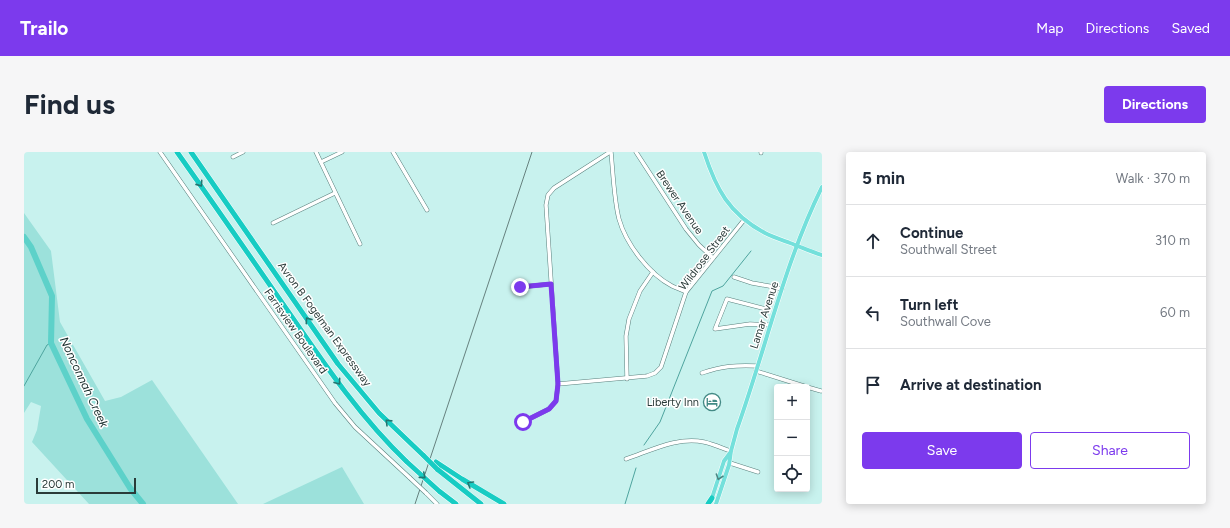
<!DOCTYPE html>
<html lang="en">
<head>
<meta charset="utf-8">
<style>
	:root { --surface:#fff; --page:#f6f6f7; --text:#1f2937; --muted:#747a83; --line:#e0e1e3; --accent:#7c3aed }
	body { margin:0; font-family:Figtree,sans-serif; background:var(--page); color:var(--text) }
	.controls { position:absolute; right:12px; bottom:12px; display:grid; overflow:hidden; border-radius:4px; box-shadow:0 2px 10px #0003 }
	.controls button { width:36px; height:36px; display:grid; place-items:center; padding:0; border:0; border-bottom:1px solid var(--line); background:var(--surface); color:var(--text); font:20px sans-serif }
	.scale { position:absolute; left:12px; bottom:10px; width:100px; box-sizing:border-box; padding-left:4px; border:2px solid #2a3b39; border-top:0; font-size:11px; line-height:14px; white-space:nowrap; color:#2a3b39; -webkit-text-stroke:3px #fff; paint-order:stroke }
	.stop { position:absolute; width:12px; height:12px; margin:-9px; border:3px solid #7c3aed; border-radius:50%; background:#fff }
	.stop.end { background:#7c3aed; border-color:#fff; box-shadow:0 1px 4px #0008 }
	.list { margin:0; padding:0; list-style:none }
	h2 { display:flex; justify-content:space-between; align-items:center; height:52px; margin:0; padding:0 16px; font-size:17px }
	h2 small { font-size:13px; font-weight:400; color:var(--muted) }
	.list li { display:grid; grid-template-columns:26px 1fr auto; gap:12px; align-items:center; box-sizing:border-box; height:72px; padding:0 16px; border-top:1px solid var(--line) }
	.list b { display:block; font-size:15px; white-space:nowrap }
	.list p { margin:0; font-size:13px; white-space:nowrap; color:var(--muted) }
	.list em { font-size:13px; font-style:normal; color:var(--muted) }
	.actions { display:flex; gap:8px; padding:12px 16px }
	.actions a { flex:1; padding:9px 0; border:1px solid var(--accent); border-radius:4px; text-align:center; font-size:14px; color:var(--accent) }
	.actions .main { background:var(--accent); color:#fff }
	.icon { flex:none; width:22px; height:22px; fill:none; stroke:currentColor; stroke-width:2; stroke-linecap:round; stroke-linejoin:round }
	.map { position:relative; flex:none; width:798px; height:352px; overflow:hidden; border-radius:4px }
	header { display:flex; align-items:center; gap:24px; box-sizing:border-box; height:56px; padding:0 20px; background:var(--accent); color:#fff }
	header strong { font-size:19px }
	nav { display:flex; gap:22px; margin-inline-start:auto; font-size:14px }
	.intro { display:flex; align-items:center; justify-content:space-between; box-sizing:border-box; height:96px; padding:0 24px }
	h1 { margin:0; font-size:28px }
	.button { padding:10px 18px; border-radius:4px; background:var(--accent); color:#fff; font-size:14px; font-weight:700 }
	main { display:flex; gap:24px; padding:0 24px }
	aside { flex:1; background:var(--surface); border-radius:4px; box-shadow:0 2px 10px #0003 }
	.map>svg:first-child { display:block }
	.green { fill:#9ce1db }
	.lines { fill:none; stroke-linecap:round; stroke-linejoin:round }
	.stream { stroke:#4ea49e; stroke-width:1 }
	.river { stroke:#5dd1c9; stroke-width:6 }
	.minor-casing { stroke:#59807d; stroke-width:4.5 }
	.major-casing { stroke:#fff; stroke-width:5 }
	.highway-casing { stroke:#fff; stroke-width:6 }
	.minor { stroke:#fff; stroke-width:3.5 }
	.major { stroke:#74e0db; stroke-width:4 }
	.highway { stroke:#17ccc3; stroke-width:5 }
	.rail { stroke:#66817e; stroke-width:1 }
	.minor-bridge-casing { stroke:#59807d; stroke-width:4.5; stroke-linecap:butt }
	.highway-bridge-casing { stroke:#fff; stroke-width:6; stroke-linecap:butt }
	.minor-bridge { stroke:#fff; stroke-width:3.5 }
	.highway-bridge { stroke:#17ccc3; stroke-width:5 }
	.oneway { stroke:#227570 }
	.oneway2 { stroke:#4b8582 }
	.route { stroke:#7c3aed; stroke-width:5 }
	.labels { text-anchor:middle; stroke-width:3; stroke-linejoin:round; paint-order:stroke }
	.street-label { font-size:11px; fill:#2a3b39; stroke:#fff }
	.poi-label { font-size:11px; fill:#2a3b39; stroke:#fff; text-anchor:end }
	.water-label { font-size:12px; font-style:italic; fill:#192e2d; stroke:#fff }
</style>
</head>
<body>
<header>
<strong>Trailo</strong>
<nav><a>Map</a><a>Directions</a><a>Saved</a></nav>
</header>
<div class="intro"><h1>Find us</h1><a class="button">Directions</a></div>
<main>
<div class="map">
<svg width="798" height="352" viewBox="0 0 798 352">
	<rect width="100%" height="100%" fill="#c8f2ee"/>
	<!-- green -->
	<g class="green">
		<path d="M0,61L27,99L36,170L81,249L97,245L128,228L214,352H65L8,290L13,278L17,254L7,250L0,261Z"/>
		<path d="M318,315L340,352H239Z"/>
	</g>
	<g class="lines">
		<!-- stream -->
		<g class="stream">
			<path d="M0,234L23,193L27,191"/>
			<path d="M620,293L636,270L688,139L699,134L727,99"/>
			<path d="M601,352L612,316"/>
		</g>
		<!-- river -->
		<path class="river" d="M0,85L7,95L28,144L27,191L63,267L106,336L119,352"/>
		<!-- minor casing -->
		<g class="minor-casing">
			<g id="minor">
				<path d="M136,0L311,251L331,275L386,326"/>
				<path d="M292,0L336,92"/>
				<path d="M369,0L403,58"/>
				<path d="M587,0C589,20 590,48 595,67C602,92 625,122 648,134C652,136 658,138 662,140"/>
				<path d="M612,0L662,77L675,93L689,106"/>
				<path d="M737,0V1"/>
				<path d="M209,5L219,0"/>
				<path d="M297,10L318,0"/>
				<path d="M249,71L311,41"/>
				<path d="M710,125L728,131L745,134L758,137"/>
				<path d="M496,135L527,132"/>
				<path d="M742,157L703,147L691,177L726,172L746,173"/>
				<path d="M732,219L783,235"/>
				<path d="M678,221C698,214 712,213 734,214"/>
				<path d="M603,227L602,184L605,167L616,139L629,120"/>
				<path d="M534,232L623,224L631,221L637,215L662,140L720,68"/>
				<path d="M783,235L797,239"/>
				<path d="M495,272L525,257L532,249L534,232L522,53L524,43L530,36L586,0"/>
				<path d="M602,307C626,299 654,284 680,290C689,292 698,296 707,299"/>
				<path d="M706,311L734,320"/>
				<path d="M402,341L413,352"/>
			</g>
		</g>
		<!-- major casing -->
		<g class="major-casing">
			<g id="major">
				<path d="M680,0C692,37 705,62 741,81C749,85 758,88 766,91C777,95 787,100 798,103"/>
				<path d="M687,349L700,309L706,301"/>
				<path d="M692,352L705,313L707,299L713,277C742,196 760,112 798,35"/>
			</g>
		</g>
		<!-- highway casing -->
		<g class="highway-casing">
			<g id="highway">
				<path d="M153,0C192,55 230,110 268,165C303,216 338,267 383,310"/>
				<path d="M167,0L314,212L355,261L400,304"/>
				<path d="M412,310L438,327L480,352"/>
				<path d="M413,317L457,352"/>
				<path d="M415,339L432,352"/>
				<path d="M684,352L688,346"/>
			</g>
		</g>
		<!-- minor -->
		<use href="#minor" class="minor"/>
		<!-- major -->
		<use href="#major" class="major"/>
		<!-- highway -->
		<use href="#highway" class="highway"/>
		<!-- rail -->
		<path class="rail" d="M391,352L508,0"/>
		<!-- minor-bridge casing -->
		<g class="minor-bridge-casing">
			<path id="minor-bridge" d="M386,326L402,341"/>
		</g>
		<!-- highway-bridge casing -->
		<g class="highway-bridge-casing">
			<g id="highway-bridge">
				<path d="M400,304L413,317"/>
				<path d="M383,310L415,339"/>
			</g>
		</g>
		<!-- minor-bridge -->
		<use href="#minor-bridge" class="minor-bridge"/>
		<!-- highway-bridge -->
		<use href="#highway-bridge" class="highway-bridge"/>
	</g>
	<!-- one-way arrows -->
	<defs><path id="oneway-chevron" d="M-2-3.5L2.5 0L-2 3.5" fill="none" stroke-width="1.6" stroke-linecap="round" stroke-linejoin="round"/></defs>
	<g class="oneway">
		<use href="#oneway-chevron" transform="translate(176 32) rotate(55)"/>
		<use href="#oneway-chevron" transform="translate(284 168) rotate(-125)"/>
		<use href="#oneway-chevron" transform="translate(314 230) rotate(54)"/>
		<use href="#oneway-chevron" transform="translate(364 270) rotate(-136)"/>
		<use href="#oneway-chevron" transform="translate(399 324) rotate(41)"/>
		<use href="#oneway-chevron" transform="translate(446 332) rotate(-149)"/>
	</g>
	<use class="oneway2" href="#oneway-chevron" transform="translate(695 325) rotate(109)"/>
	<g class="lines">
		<!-- route -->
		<path class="route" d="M496,135L527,132L534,232L532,249L525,257L499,270"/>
	</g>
	<!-- icons -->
	<defs>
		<g id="hotel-ring" transform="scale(0.9)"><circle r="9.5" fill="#fff" stroke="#438a85" stroke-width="1.5"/><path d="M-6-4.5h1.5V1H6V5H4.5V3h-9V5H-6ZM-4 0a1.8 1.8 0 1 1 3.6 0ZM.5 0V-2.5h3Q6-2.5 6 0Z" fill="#438a85"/></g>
	</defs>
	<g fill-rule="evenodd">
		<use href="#hotel-ring" x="688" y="250"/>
	</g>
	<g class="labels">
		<!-- street labels -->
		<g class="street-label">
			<text transform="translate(656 50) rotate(56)" y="4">Brewer Avenue</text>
			<text transform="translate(680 106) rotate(-53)" y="4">Wildrose Street</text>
			<text transform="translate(740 163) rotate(-72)" y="4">Lamar Avenue</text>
			<text transform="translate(301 172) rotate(54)" y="4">Avron B Fogelman Expressway</text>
			<text transform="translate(272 179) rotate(55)" y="4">Farrisview Boulevard</text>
		</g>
		<!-- poi labels -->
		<g class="poi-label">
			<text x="675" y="254">Liberty Inn</text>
		</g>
		<!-- water labels -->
		<g class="water-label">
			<text transform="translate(60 230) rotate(65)" y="4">Nonconnah Creek</text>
		</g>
	</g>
</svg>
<div class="controls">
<button>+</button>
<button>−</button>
<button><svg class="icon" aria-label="locate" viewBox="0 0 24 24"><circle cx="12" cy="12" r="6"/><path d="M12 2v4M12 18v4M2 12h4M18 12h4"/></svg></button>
</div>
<div class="scale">200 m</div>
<div class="stop" style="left:499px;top:270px"></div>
<div class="stop end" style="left:496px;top:135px"></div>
</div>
<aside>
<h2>5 min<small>Walk · 370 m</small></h2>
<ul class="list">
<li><svg class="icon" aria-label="ahead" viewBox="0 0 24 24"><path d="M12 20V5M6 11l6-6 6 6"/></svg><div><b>Continue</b><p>Southwall Street</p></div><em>310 m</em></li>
<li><svg class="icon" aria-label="left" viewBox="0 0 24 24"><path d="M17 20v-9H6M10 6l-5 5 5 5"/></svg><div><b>Turn left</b><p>Southwall Cove</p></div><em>60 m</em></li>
<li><svg class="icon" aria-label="arrive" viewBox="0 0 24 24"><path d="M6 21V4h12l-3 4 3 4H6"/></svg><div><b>Arrive at destination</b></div></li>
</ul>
<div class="actions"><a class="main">Save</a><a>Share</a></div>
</aside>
</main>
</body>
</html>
